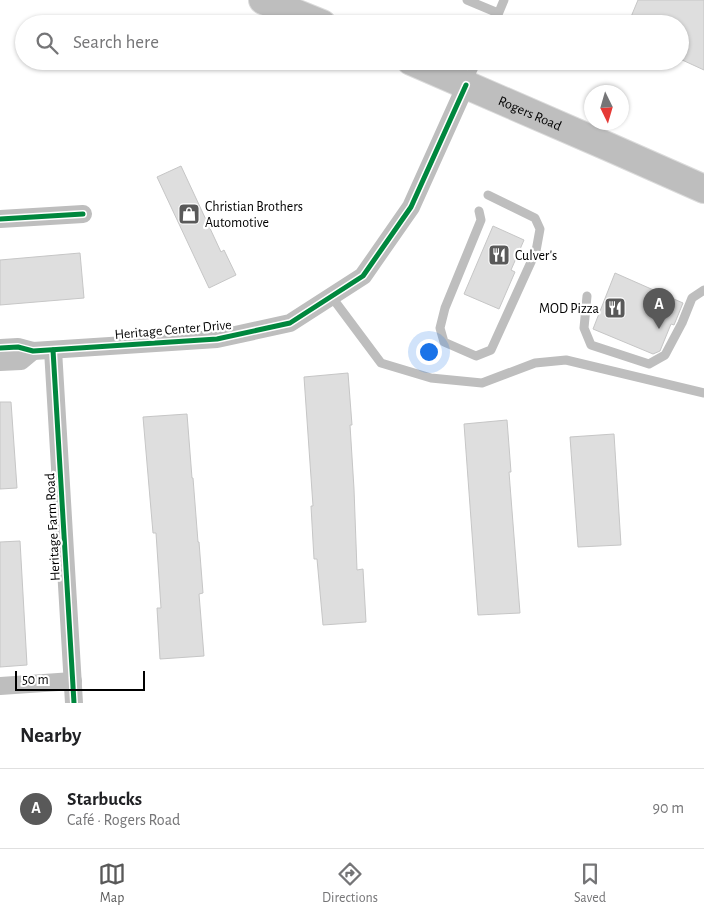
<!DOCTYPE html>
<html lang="en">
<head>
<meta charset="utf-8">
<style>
	:root { --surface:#fff; --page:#f2f2f2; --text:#202124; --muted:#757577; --line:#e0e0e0; --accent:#595959 }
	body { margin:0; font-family:"Alegreya Sans",sans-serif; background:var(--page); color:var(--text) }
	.compass { position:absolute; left:584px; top:85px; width:45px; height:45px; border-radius:50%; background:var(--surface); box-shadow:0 1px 4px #0004; rotate:175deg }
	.scale { position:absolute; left:15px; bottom:12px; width:130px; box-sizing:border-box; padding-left:5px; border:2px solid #000; border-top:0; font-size:14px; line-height:18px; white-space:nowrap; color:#000; -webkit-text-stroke:4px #fff; paint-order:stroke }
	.you { position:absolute; left:428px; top:351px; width:18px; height:18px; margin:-12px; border:4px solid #fff; border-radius:50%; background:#1a73e8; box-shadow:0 0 0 8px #1a73e833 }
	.badge { display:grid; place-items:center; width:32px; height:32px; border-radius:50%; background:var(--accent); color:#fff; font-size:16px; font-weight:700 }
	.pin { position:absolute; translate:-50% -41px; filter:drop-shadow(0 1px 2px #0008) }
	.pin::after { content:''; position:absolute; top:26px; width:18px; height:15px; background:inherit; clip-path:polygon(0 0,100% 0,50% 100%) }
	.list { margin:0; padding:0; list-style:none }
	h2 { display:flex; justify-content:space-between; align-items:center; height:65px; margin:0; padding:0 20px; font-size:21px }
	h2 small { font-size:16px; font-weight:400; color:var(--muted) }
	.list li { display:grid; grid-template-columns:32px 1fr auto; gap:15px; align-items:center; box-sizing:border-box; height:80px; padding:0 20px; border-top:1px solid var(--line) }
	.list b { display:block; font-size:19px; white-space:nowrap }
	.list p { margin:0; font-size:16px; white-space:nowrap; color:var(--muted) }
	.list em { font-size:16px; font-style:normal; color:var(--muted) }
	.icon { flex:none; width:28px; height:28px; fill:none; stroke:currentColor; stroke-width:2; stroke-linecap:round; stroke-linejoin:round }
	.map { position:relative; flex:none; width:704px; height:703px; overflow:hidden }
	.search { position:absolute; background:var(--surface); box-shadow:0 1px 4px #0004; left:15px; right:15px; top:15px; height:55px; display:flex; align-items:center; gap:12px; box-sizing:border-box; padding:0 18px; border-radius:28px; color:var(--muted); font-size:19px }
	.sheet { height:145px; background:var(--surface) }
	nav { display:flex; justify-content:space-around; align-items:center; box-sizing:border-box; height:70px; border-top:1px solid var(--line); background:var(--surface); font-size:14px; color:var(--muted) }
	nav a { display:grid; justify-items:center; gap:2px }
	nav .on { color:var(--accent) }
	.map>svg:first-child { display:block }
	.building { fill:#dedede; stroke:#c6c6c6 }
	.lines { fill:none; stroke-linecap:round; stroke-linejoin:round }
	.primary-casing { stroke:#dbdbdb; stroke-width:30 }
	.lane { stroke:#bebebe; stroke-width:9 }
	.street { stroke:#bebebe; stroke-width:18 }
	.primary { stroke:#bebebe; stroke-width:28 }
	.cycleway-casing { stroke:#fff; stroke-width:8 }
	.cycleway { stroke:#00873e; stroke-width:5 }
	.labels { text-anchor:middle; stroke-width:4.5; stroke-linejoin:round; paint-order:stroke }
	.street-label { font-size:14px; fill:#000; stroke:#fff }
	.poi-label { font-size:14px; fill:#000; stroke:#fff; text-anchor:start }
</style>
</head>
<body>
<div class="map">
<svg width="704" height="703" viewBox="0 0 704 703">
	<rect width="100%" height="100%" fill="#fff"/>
	<!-- building -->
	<g class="building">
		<path d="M638,0H704V70L680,59V24H628Z"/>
		<path d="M181,166L221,252L224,250L236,275L209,288L157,177Z"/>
		<path d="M493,226L524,240L511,270L515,272L499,309L464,294Z"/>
		<path d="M80,253L84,298L0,305V260Z"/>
		<path d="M615,273L683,303L674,325L671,324L660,351L653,354L593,329Z"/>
		<path d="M348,373L352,425H350L354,489L357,570L363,569L366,622L323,625L317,559H314L311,506H313L304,377Z"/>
		<path d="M0,402H11L17,488L0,489Z"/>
		<path d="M187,414L192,478H193L198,542H199L203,593L199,594L204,656L160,659L157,608H161L156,533H153L143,417Z"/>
		<path d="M507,420L511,472H509L520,613L478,615L464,424Z"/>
		<path d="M614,434L621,545L578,547L570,437Z"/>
		<path d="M20,541L27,665L0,667V542Z"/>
	</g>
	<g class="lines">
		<!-- primary casing -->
		<g class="primary-casing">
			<g id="primary">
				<path d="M263,0L322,24"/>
				<path id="s1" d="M411,61L609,147L704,189"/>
			</g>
		</g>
		<!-- lane -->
		<g class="lane">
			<path d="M467,0L498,13"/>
			<path d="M494,24L504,0"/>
			<path d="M467,82L477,61"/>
			<path d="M479,211L481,220L445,308L440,328L444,342L476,356L491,350L536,251L540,229L535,218L488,195"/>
			<path d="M331,296L381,363L431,378L482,383L535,363L566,360L704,393"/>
			<path d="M587,296L584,328L591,345L649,364L665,355L682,323L692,298L704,290"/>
		</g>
		<!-- street -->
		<g class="street">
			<path d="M0,219L83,214"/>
			<path d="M0,348L18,347L33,351L217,339L290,323L363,276L411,207L466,85"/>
			<path d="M53,350L74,703"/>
			<path d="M0,362L21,361L33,351"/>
			<path d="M0,686L73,681"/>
		</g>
		<!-- primary -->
		<use href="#primary" class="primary"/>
		<!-- cycleway casing -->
		<g class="cycleway-casing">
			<g id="cycleway">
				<path d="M0,219L83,214"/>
				<path d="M0,348L18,347L33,351L217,339L290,323L363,276L411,207L466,85"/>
				<path d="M53,350L74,703"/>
			</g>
		</g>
		<!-- cycleway -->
		<use href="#cycleway" class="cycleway"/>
	</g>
	<!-- icons -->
	<defs>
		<g id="shop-square" transform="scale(1.125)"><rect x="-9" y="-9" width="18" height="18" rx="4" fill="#595959" stroke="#fff"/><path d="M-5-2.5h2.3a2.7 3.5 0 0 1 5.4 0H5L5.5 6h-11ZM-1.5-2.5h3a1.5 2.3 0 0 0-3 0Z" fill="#fff"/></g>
		<g id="restaurant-square" transform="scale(1.125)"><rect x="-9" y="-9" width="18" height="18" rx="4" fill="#595959" stroke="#fff"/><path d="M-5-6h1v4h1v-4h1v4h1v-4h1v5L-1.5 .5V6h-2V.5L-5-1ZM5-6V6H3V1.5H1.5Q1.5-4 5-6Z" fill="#fff"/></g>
	</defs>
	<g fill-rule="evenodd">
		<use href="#shop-square" x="189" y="214"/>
		<use href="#restaurant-square" x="499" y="255"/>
		<use href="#restaurant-square" x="615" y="308"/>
	</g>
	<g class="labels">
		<!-- street labels -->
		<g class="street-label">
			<text dy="5" stroke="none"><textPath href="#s1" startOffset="130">Rogers Road</textPath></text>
			<text transform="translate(173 329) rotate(-5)" y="5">Heritage Center Drive</text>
			<text transform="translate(52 527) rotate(-93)" y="5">Heritage Farm Road</text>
		</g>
		<!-- poi labels -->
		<g class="poi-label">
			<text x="205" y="211">Christian Brothers<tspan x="205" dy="16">Automotive</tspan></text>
			<text x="515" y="260">Culver's</text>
			<text x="599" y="313" text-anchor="end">MOD Pizza</text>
		</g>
	</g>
</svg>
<svg class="compass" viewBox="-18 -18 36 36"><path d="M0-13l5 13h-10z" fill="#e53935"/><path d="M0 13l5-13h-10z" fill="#757577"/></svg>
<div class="scale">50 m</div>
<div class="you"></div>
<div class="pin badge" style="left:659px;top:329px">A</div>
<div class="search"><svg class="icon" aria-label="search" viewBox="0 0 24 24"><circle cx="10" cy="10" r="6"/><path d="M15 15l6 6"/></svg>Search here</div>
</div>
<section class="sheet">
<h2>Nearby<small></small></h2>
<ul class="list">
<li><span class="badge">A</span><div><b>Starbucks</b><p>Café · Rogers Road</p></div><em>90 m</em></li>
</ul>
</section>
<nav>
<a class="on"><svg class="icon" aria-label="map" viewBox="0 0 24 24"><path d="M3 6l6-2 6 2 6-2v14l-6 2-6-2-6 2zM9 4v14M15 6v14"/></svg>Map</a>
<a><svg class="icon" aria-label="directions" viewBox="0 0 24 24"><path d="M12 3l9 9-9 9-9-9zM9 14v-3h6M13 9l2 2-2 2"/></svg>Directions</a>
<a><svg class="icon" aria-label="saved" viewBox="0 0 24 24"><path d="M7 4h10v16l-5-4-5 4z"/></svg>Saved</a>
</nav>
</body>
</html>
